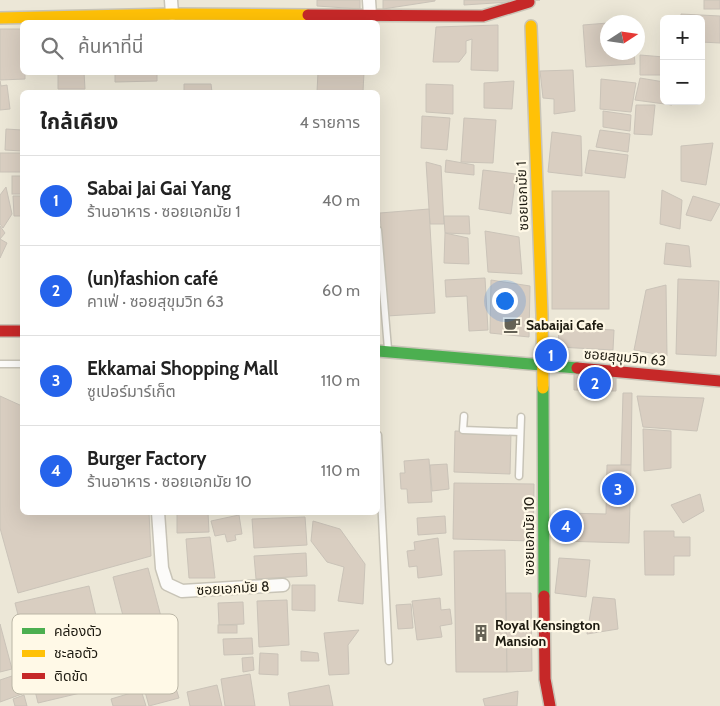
<!DOCTYPE html>
<html lang="th">
<head>
<meta charset="utf-8">
<style>
	:root { --surface:#fff; --page:#f2f2f2; --text:#222; --muted:#767676; --line:#e0e0e0; --accent:#2563eb }
	body { margin:0; font-family:Cabin,"Noto Sans Thai",sans-serif; background:var(--page); color:var(--text) }
	.controls { position:absolute; right:15px; top:15px; display:grid; overflow:hidden; border-radius:8px; box-shadow:0 5px 20px #0002 }
	.controls button { width:45px; height:45px; display:grid; place-items:center; padding:0; border:0; border-bottom:1px solid var(--line); background:var(--surface); color:var(--text); font:25px sans-serif }
	.compass { position:absolute; left:600px; top:15px; width:45px; height:45px; border-radius:50%; background:var(--surface); box-shadow:0 5px 20px #0002; rotate:78deg }
	.you { position:absolute; left:504px; top:300px; width:18px; height:18px; margin:-12px; border:4px solid #fff; border-radius:50%; background:#1a73e8; box-shadow:0 0 0 8px #1a73e833 }
	.badge { display:grid; place-items:center; width:32px; height:32px; border-radius:50%; background:var(--accent); color:#fff; font-size:16px; font-weight:700 }
	.pin { position:absolute; translate:-50% -50%; border:2px solid #fff; box-shadow:0 1px 5px #0006 }
	.list { margin:0; padding:0; list-style:none }
	h2 { display:flex; justify-content:space-between; align-items:center; height:65px; margin:0; padding:0 20px; font-size:21px }
	h2 small { font-size:16px; font-weight:400; color:var(--muted) }
	.list li { display:grid; grid-template-columns:32px 1fr auto; gap:15px; align-items:center; box-sizing:border-box; height:90px; padding:0 20px; border-top:1px solid var(--line) }
	.list b { display:block; font-size:19px; white-space:nowrap }
	.list p { margin:0; font-size:16px; white-space:nowrap; color:var(--muted) }
	.list em { font-size:16px; font-style:normal; color:var(--muted) }
	.icon { flex:none; width:28px; height:28px; fill:none; stroke:currentColor; stroke-width:2; stroke-linecap:round; stroke-linejoin:round }
	.map { position:relative; flex:none; width:720px; height:706px; overflow:hidden }
	.search { position:absolute; background:var(--surface); box-shadow:0 5px 20px #0002; left:20px; top:20px; width:360px; height:55px; display:flex; align-items:center; gap:12px; box-sizing:border-box; padding:0 18px; border-radius:8px; color:var(--muted); font-size:19px }
	.panel { position:absolute; background:var(--surface); box-shadow:0 5px 20px #0002; left:20px; top:90px; width:360px; height:425px; border-radius:8px }
	.map>svg:first-child { display:block }
	.building { fill:#d9cec1; stroke:#cac3b8 }
	.lines { fill:none; stroke-linecap:round; stroke-linejoin:round }
	.lane-casing { stroke:#c8c4b7; stroke-width:9 }
	.street-casing { stroke:#c8c4b7; stroke-width:15 }
	.fast-casing { stroke:#c8c4b7; stroke-width:14 }
	.slow-casing { stroke:#c8c4b7; stroke-width:14 }
	.jam-casing { stroke:#c8c4b7; stroke-width:14 }
	.lane { stroke:#fcfbf9; stroke-width:6 }
	.street { stroke:#fcfbf9; stroke-width:12 }
	.fast { stroke:#4caf50; stroke-width:11 }
	.slow { stroke:#ffc107; stroke-width:11 }
	.jam { stroke:#c62828; stroke-width:11 }
	.labels { text-anchor:middle; stroke-width:4.5; stroke-linejoin:round; paint-order:stroke }
	.street-label { font-size:14px; fill:#1d1a10; stroke:#fff9e7 }
	.poi-label { font-size:14px; font-weight:bold; fill:#1d1a10; stroke:#fff9e7; text-anchor:start }
	.key { fill:#fff9e7; stroke:#bbb6a6; stroke-width:1 }
	.key-label { font-size:14px; fill:#1d1a10 }
</style>
</head>
<body>
<div class="map">
<svg width="720" height="706" viewBox="0 0 720 706">
	<rect width="100%" height="100%" fill="#ece7d7"/>
	<!-- building -->
	<g class="building">
		<path d="M317,0H360V9L317,6Z"/>
		<path d="M383,0H435V1L383,9Z"/>
		<path d="M464,0H540L464,5Z"/>
		<rect x="704" y="0" width="16" height="9"/>
		<path d="M681,14L720,16V43L701,42V19H681Z"/>
		<path d="M608,23V52H634L635,64L586,67L583,25Z"/>
		<path d="M498,25V71L471,70L472,39L466,41V53L459,62H433L436,27Z"/>
		<path d="M0,29H22V72H25V79L0,80Z"/>
		<path d="M640,55L664,57V75H640Z"/>
		<path d="M573,70L575,111L554,114V99L543,98L540,71Z"/>
		<path d="M58,72H84L85,89H58Z"/>
		<path d="M115,72H157V81L115,82Z"/>
		<path d="M318,72H364L363,92H317Z"/>
		<path d="M640,78L664,82V101H672V105L635,100Z"/>
		<path d="M601,79L636,83L631,112L600,109Z"/>
		<path d="M0,81L1,86L7,85L10,109L0,110Z"/>
		<path d="M514,81L512,109L484,108V83Z"/>
		<path d="M184,84H211L212,92H184Z"/>
		<path d="M426,84L453,85V114L426,112Z"/>
		<path d="M636,105H655L652,135L634,134Z"/>
		<path d="M603,111L631,115L630,131L603,127Z"/>
		<path d="M422,116L450,118L447,150L421,148Z"/>
		<path d="M464,118L496,120L493,163L461,162Z"/>
		<path d="M6,129L22,130V151L5,150Z"/>
		<path d="M600,130L630,134L628,152L596,147Z"/>
		<path d="M552,132L581,136L582,176L548,172Z"/>
		<path d="M713,143L706,185L681,181V146Z"/>
		<path d="M589,150L628,155L625,178L585,173Z"/>
		<rect x="0" y="153" width="22" height="19"/>
		<path d="M446,160L474,165V175L445,172Z"/>
		<path d="M426,162L441,166L444,224H430Z"/>
		<path d="M483,170L516,174L511,214L479,209Z"/>
		<rect x="12" y="176" width="10" height="18"/>
		<path d="M6,187L12,214L3,228L0,224V195Z"/>
		<path d="M662,190L682,200L680,229L660,224Z"/>
		<rect x="552" y="191" width="57" height="118"/>
		<path d="M13,196H22V216H14Z"/>
		<path d="M693,196L720,204L711,221L686,215Z"/>
		<path d="M429,209L435,313L387,316L380,213Z"/>
		<path d="M444,216H469L470,234L445,233Z"/>
		<path d="M0,226L5,233L0,239L7,243L0,258Z"/>
		<path d="M485,231L519,237L522,274L488,272Z"/>
		<path d="M445,233L468,238L469,264L444,263Z"/>
		<path d="M666,243L689,246L691,267L664,264Z"/>
		<path d="M485,278L488,330L469,331L467,296L446,297L445,280Z"/>
		<path d="M678,279L719,281L716,356L676,354Z"/>
		<path d="M491,280L530,286L529,337L490,333Z"/>
		<path d="M666,285L667,356L634,350L646,290Z"/>
		<path d="M559,327L614,330L613,350L558,347Z"/>
		<path d="M574,374L616,375V391L574,390Z"/>
		<path d="M623,393H632L631,465H621Z"/>
		<path d="M0,396L22,406V512H149L151,556L18,593L0,528Z"/>
		<path d="M637,396L704,398L697,431L643,427Z"/>
		<path d="M643,429L671,431V468L644,471Z"/>
		<path d="M455,431L511,432L510,474L454,472Z"/>
		<path d="M429,459L432,502L408,503L407,489H401L400,473H405L404,461Z"/>
		<path d="M447,464L449,489L432,491L430,465Z"/>
		<path d="M607,465H631L629,543L560,541L561,513L606,514Z"/>
		<path d="M454,483L534,484L533,541L453,539Z"/>
		<path d="M700,494L704,511L683,523L671,505Z"/>
		<path d="M177,512H208L209,532L177,533Z"/>
		<path d="M239,515L242,534L235,535L236,540L227,542L225,534L215,536L211,521Z"/>
		<path d="M445,516L446,533L418,535L417,518Z"/>
		<path d="M305,517L307,545L254,548L252,519Z"/>
		<path d="M313,521L340,529L365,564L363,604L338,601L344,567L327,562L311,541Z"/>
		<path d="M644,531H674V537H690V556H674V575H645Z"/>
		<path d="M210,537L215,578H189L186,539Z"/>
		<path d="M438,538L442,575L418,578L417,566L409,567L407,551L415,550L414,542Z"/>
		<path d="M505,550L507,672H456L454,551Z"/>
		<path d="M306,553L307,576L256,579L254,556Z"/>
		<path d="M559,558L590,560L586,597L555,593Z"/>
		<path d="M148,568L175,669L139,678L113,577Z"/>
		<path d="M292,585H315V611L292,610Z"/>
		<path d="M89,586L96,616L72,621L80,627L84,635V643L80,653L104,647L114,685L38,703L29,666L44,662L35,624L21,627L15,603Z"/>
		<path d="M506,593H531L532,671L507,672Z"/>
		<path d="M593,597L615,599L618,629L587,634Z"/>
		<path d="M440,598L441,610L450,609L452,624L440,626L442,637L417,640L412,601Z"/>
		<path d="M287,600L289,645L259,647L257,601Z"/>
		<path d="M243,602L244,624L219,625L218,603Z"/>
		<path d="M411,604L413,628L398,629L396,605Z"/>
		<path d="M0,624L12,669L0,672Z"/>
		<rect x="218" y="625" width="19" height="8"/>
		<path d="M359,630L348,645L349,674L329,675L324,633Z"/>
		<path d="M252,638L253,654L224,655L223,639Z"/>
		<path d="M301,651L318,653L319,661H301Z"/>
		<path d="M260,653L278,654V675L259,674Z"/>
		<path d="M253,657L254,670L243,672L242,658Z"/>
		<path d="M250,674L255,706H225L221,679Z"/>
		<path d="M15,675L22,694L0,702V680Z"/>
		<path d="M173,679L179,698L149,706L144,688Z"/>
		<path d="M217,685L222,706H190L187,692Z"/>
		<path d="M329,685L333,706H290L288,693Z"/>
		<path d="M141,690L146,706H113L111,699Z"/>
		<path d="M518,691L517,706H485L483,699Z"/>
		<path d="M24,695L27,706H15L13,699Z"/>
	</g>
	<g class="lines">
		<!-- lane casing -->
		<g class="lane-casing">
			<g id="lane">
				<path d="M378,230L388,349"/>
				<path d="M0,364H22"/>
				<path d="M464,416L463,430L520,432"/>
				<path d="M378,435L389,661"/>
				<path d="M519,476L521,417"/>
			</g>
		</g>
		<!-- street casing -->
		<g class="street-casing">
			<g id="street">
				<path d="M171,0L172,14"/>
				<path d="M369,0L370,15"/>
				<path d="M158,512L162,568L167,584L182,591L283,585"/>
			</g>
		</g>
		<!-- fast casing -->
		<g class="fast-casing">
			<g id="fast">
				<path d="M378,351L577,368"/>
				<path d="M543,388L544,596"/>
			</g>
		</g>
		<!-- slow casing -->
		<g class="slow-casing">
			<g id="slow">
				<path d="M0,18L172,14L308,15"/>
				<path d="M531,26L542,315L543,388"/>
			</g>
		</g>
		<!-- jam casing -->
		<g class="jam-casing">
			<g id="jam">
				<path d="M308,15L483,16L529,2"/>
				<path d="M0,331H22"/>
				<path d="M577,368L720,381"/>
				<path d="M544,596L545,679L550,706"/>
			</g>
		</g>
		<!-- lane -->
		<use href="#lane" class="lane"/>
		<!-- street -->
		<use href="#street" class="street"/>
		<!-- fast -->
		<use href="#fast" class="fast"/>
		<!-- slow -->
		<use href="#slow" class="slow"/>
		<!-- jam -->
		<use href="#jam" class="jam"/>
	</g>
	<!-- icons -->
	<defs>
		<g id="cafe-bare" transform="scale(1.35)"><path d="M-5.5-4.5H6V0H3Q3 3.5 0 3.5H-2.5Q-5.5 3.5-5.5 0ZM3-3.2v2h1.7v-2ZM-6 4.5H4V6H-6Z" fill="#656256" stroke="#fff9e7" stroke-width="2.5" paint-order="stroke"/></g>
		<g id="building-bare" transform="scale(1.35)"><path d="M-4-6H4V6H1V3H-1V6H-4ZM-2.5-4.3h1.7v1.8h-1.7ZM.8-4.3h1.7v1.8H.8ZM-2.5-1h1.7V.8h-1.7ZM.8-1h1.7V.8H.8Z" fill="#656256" stroke="#fff9e7" stroke-width="2.5" paint-order="stroke"/></g>
	</defs>
	<g fill-rule="evenodd">
		<use href="#cafe-bare" x="512" y="325"/>
		<use href="#building-bare" x="481" y="633"/>
	</g>
	<g class="labels">
		<!-- street labels -->
		<g class="street-label">
			<text transform="translate(522 196) rotate(-92)" y="5">ซอยเอกมัย 1</text>
			<text transform="translate(625 357) rotate(5)" y="5">ซอยสุขุมวิท 63</text>
			<text transform="translate(529 536) rotate(-90)" y="5">ซอยเอกมัย 10</text>
			<text transform="translate(233 588) rotate(-3)" y="5">ซอยเอกมัย 8</text>
		</g>
		<!-- poi labels -->
		<g class="poi-label">
			<text x="526" y="330">Sabaijai Cafe</text>
			<text x="495" y="630">Royal Kensington<tspan x="495" dy="16">Mansion</tspan></text>
		</g>
	</g>
	<!-- legend -->
	<rect x="12" y="614" width="166" height="80" rx="8" class="key"/>
	<rect x="22" y="628" width="23" height="6" fill="#4caf50"/>
	<rect x="22" y="650" width="23" height="7" fill="#ffc107"/>
	<rect x="22" y="673" width="23" height="6" fill="#c62828"/>
	<g class="key-label">
		<text x="54" y="636">คล่องตัว</text>
		<text x="54" y="658">ชะลอตัว</text>
		<text x="54" y="681">ติดขัด</text>
	</g>
</svg>
<div class="controls">
<button>+</button>
<button>−</button>
</div>
<svg class="compass" viewBox="-18 -18 36 36"><path d="M0-13l5 13h-10z" fill="#e53935"/><path d="M0 13l5-13h-10z" fill="#767676"/></svg>
<div class="you"></div>
<div class="pin badge" style="left:551px;top:355px">1</div>
<div class="pin badge" style="left:595px;top:383px">2</div>
<div class="pin badge" style="left:618px;top:489px">3</div>
<div class="pin badge" style="left:566px;top:526px">4</div>
<div class="search"><svg class="icon" aria-label="search" viewBox="0 0 24 24"><circle cx="10" cy="10" r="6"/><path d="M15 15l6 6"/></svg>ค้นหาที่นี่</div>
<section class="panel">
<h2>ใกล้เคียง<small>4 รายการ</small></h2>
<ul class="list">
<li><span class="badge">1</span><div><b>Sabai Jai Gai Yang</b><p>ร้านอาหาร · ซอยเอกมัย 1</p></div><em>40 m</em></li>
<li><span class="badge">2</span><div><b>(un)fashion café</b><p>คาเฟ่ · ซอยสุขุมวิท 63</p></div><em>60 m</em></li>
<li><span class="badge">3</span><div><b>Ekkamai Shopping Mall</b><p>ซูเปอร์มาร์เก็ต</p></div><em>110 m</em></li>
<li><span class="badge">4</span><div><b>Burger Factory</b><p>ร้านอาหาร · ซอยเอกมัย 10</p></div><em>110 m</em></li>
</ul>
</section>
</div>
</body>
</html>
